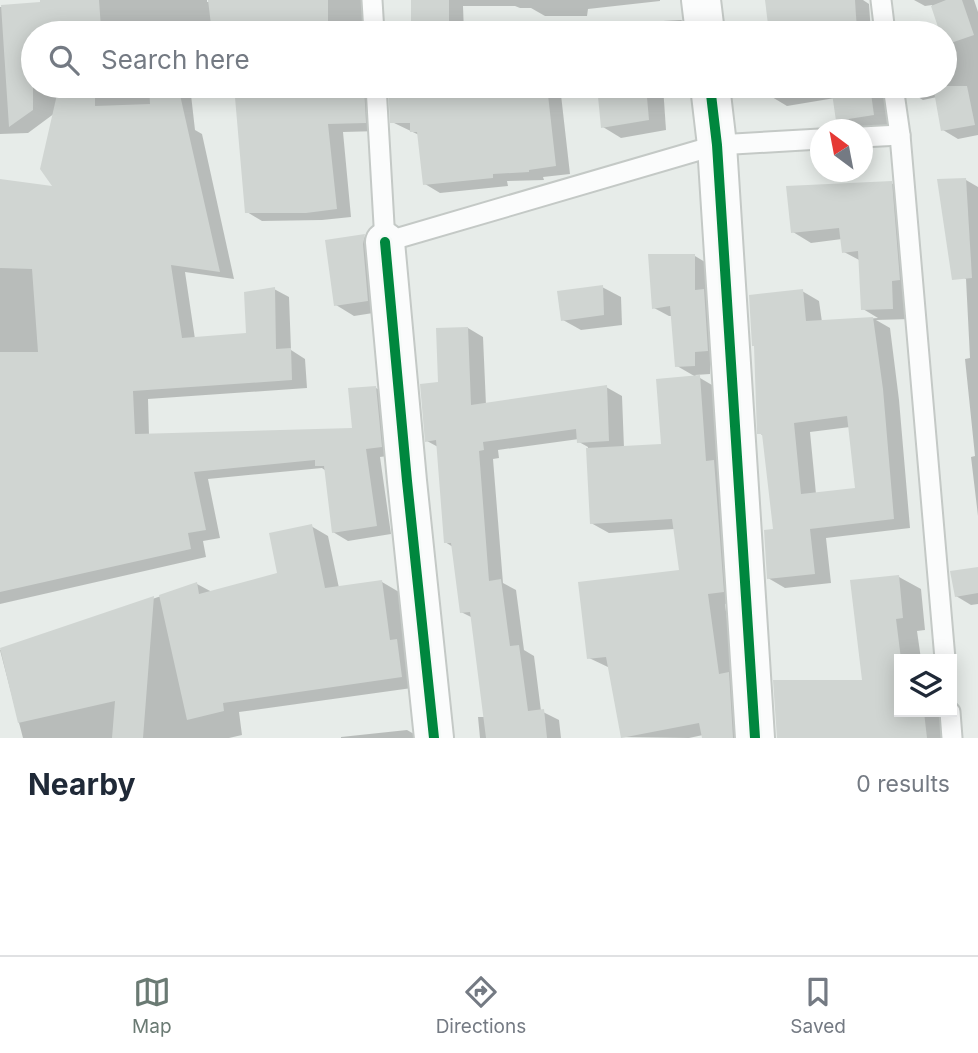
<!DOCTYPE html>
<html lang="en">
<head>
<meta charset="utf-8">
<style>
	:root { --surface:#fff; --page:#f6f6f7; --text:#1f2937; --muted:#747a83; --line:#e0e1e3; --accent:#6a7a73 }
	body { margin:0; font-family:Inter,sans-serif; background:var(--page); color:var(--text) }
	.controls { position:absolute; right:21px; bottom:21px; display:grid; overflow:hidden; border-radius:0px; box-shadow:0 4px 18px #0003 }
	.controls button { width:63px; height:63px; display:grid; place-items:center; padding:0; border:0; border-bottom:2px solid var(--line); background:var(--surface); color:var(--text); font:35px sans-serif }
	.compass { position:absolute; left:810px; top:119px; width:63px; height:63px; border-radius:50%; background:var(--surface); box-shadow:0 4px 18px #0003; rotate:328deg }
	.list { margin:0; padding:0; list-style:none }
	h2 { display:flex; justify-content:space-between; align-items:center; height:91px; margin:0; padding:0 28px; font-size:30px }
	h2 small { font-size:23px; font-weight:400; color:var(--muted) }
	.icon { flex:none; width:38px; height:38px; fill:none; stroke:currentColor; stroke-width:2; stroke-linecap:round; stroke-linejoin:round }
	.map { position:relative; flex:none; width:978px; height:738px; overflow:hidden }
	.search { position:absolute; background:var(--surface); box-shadow:0 4px 18px #0003; left:21px; right:21px; top:21px; height:77px; display:flex; align-items:center; gap:18px; box-sizing:border-box; padding:0 24px; border-radius:38px; color:var(--muted); font-size:26px }
	.sheet { height:217px; background:var(--surface) }
	nav { display:flex; justify-content:space-around; align-items:center; box-sizing:border-box; height:98px; border-top:2px solid var(--line); background:var(--surface); font-size:19px; color:var(--muted) }
	nav a { display:grid; justify-items:center; gap:4px }
	nav .on { color:var(--accent) }
	.map>svg:first-child { display:block }
	.shadow { fill:#0003; fill-rule:evenodd }
	.building { fill:#d0d5d2; fill-rule:evenodd }
	.lines { fill:none; stroke-linecap:round; stroke-linejoin:round }
	.lane-casing { stroke:#c4c9c6; stroke-width:23 }
	.street-casing { stroke:#c4c9c6; stroke-width:42 }
	.lane { stroke:#fbfcfc; stroke-width:19 }
	.street { stroke:#fbfcfc; stroke-width:38 }
	.cycleway-casing { stroke:#f6faf8; stroke-width:15 }
	.cycleway { stroke:#00873e; stroke-width:10 }
</style>
</head>
<body>
<div class="map">
<svg width="978" height="738" viewBox="0 0 978 738">
	<rect width="100%" height="100%" fill="#e7ece9"/>
	<!-- shadow -->
	<g class="shadow">
		<path d="M42,0H207V2L224,0H370L371,33H33V86H190L195,130L202,134L234,279L185,272L195,339L247,334L274,289L289,297L291,350L305,359L307,388L148,399L149,435L354,430L376,388L391,397L396,455L380,457L391,534L348,541L333,532L326,471L322,468L208,479L220,538L203,541L206,557L0,604V181L56,188L55,113L28,133L0,134V7L42,4Z"/>
		<path d="M412,0H660V1L588,9L587,16H545L531,8H520L515,6H463L464,33H412Z"/>
		<path d="M767,0H863L869,4L871,33H761L760,30L770,28Z"/>
		<path d="M914,0H974L978,12V135L958,139L943,130L937,97L923,100L908,91L906,86H945V49L947,48L945,33H942L932,5L925,6Z"/>
		<path d="M681,20L699,31L700,33H663V21Z"/>
		<path d="M255,86H384L380,131L343,132L351,217L322,220L262,221L247,212L257,100Z"/>
		<path d="M390,86H560L570,174L543,177L544,180L507,181L508,186L440,193L425,184L419,135L392,122Z"/>
		<path d="M599,86H663L666,130L621,138L603,127Z"/>
		<path d="M679,86H710L684,89Z"/>
		<path d="M770,86H902L890,132L839,130L835,98L787,106L772,97Z"/>
		<path d="M862,141L866,143L865,148L869,155L862,156Z"/>
		<path d="M966,180L978,187V516L971,457L975,456L965,359L970,358L966,279L953,271Z"/>
		<path d="M891,183L910,194L911,319L876,320L890,328L899,400L910,528L826,538L831,583L785,588L768,578L775,531L764,436L759,433L802,291L819,301L822,322L878,318L863,309L861,261L844,252L842,239L811,243L793,232ZM850,427L857,489L816,494L810,432Z"/>
		<path d="M365,236L383,246L386,311L354,316L336,305Z"/>
		<path d="M695,256L710,265L723,359L710,360V374L695,375L717,388L741,601L725,604L735,678L750,738H703V735L689,738L623,737L610,668L589,658L681,571L675,529L609,533L591,523L588,447L579,442V439L498,450L499,458L493,459L503,583L516,590L524,650L534,656L541,711L559,720L561,738H480L478,717H485L473,618L461,612L453,547L445,542L438,447L427,441L440,384L468,328L483,337L486,405L606,387L622,396L624,448L662,446L696,377L677,366L673,316H669L654,308Z"/>
		<path d="M602,287L621,297L622,325L581,330L563,320Z"/>
		<path d="M311,526L328,536L339,588L382,582L399,592L406,646L419,687L239,712L242,735L229,738H23L0,650L197,584L212,592L279,574Z"/>
		<path d="M978,569V604L971,605L956,596Z"/>
		<path d="M899,577L921,589L925,630L917,631L921,659H899V712H943L947,738H777L864,681Z"/>
		<path d="M407,730L421,738H341V737Z"/>
	</g>
	<!-- building -->
	<g class="building">
		<path d="M40,0H99L101,28L98,29V33H33V110L9,127L1,5L40,2Z"/>
		<path d="M208,0H328V24L240,26L241,33H212Z"/>
		<rect x="411" y="0" width="38" height="33"/>
		<path d="M765,0H855L857,31L769,33Z"/>
		<path d="M946,0H962L974,35L945,45V33H940L931,6Z"/>
		<path d="M149,86H178L220,272L171,265L182,338L246,333L244,292L275,287L276,349L291,348L292,380L133,391L135,434L352,428L348,388L376,386L382,447L366,449L377,526L332,533L324,466H315V460L194,472L206,530L188,533L191,549L0,592V352H38L32,269L0,268V179L52,186L40,169L58,90L95,87V106L150,104Z"/>
		<path d="M234,86H276V90L364,86L366,123L328,124L337,209L306,213H245Z"/>
		<path d="M388,86H547L556,166L529,170V172L493,174V178L423,185L417,132H410V123H390Z"/>
		<path d="M597,86H646L649,120L601,128Z"/>
		<path d="M831,86H870L874,115L836,121Z"/>
		<path d="M933,86H967L975,125L941,131Z"/>
		<path d="M966,178L972,278L952,280L937,179Z"/>
		<path d="M892,181L900,280L892,281L893,309L861,310L858,251L842,253L839,228L791,233L786,186Z"/>
		<path d="M365,234L363,244L368,301L334,306L325,240Z"/>
		<path d="M648,254H695V290L704,289L708,351L695,352V366L675,367L670,306L652,309Z"/>
		<path d="M603,285L604,315L561,321L557,291Z"/>
		<path d="M803,289L806,321L873,317L883,389L894,519L810,529L815,574L767,579L764,530L773,529L762,434H757L754,346H752L749,295ZM847,416L855,488L801,494L794,423Z"/>
		<path d="M468,327L471,405L607,385L609,441L577,443L576,429L483,442L484,450L479,451L489,581L501,579L510,646L519,645L528,711L544,709L547,738H486L470,612L460,613L451,543H444L436,440L425,442L420,384L438,382L436,328Z"/>
		<path d="M700,375L706,461L714,460L724,592L708,594L719,674L729,672L733,738H702L699,723L621,738L606,657L587,659L578,582L679,570L672,519L590,524L586,448L661,444L656,379Z"/>
		<path d="M312,524L325,588L382,580L390,640L397,639L402,677L223,703L224,711L187,720L159,595L197,582L199,594L277,573L269,533Z"/>
		<path d="M978,567V593L955,597L950,571Z"/>
		<path d="M899,575L903,618L896,619L901,659L899,712H924L927,738H777L773,680H862L850,580Z"/>
		<path d="M154,596L143,738H112L115,701L18,723L0,648Z"/>
	</g>
	<g class="lines">
		<!-- lane casing -->
		<g class="lane-casing">
			<g id="lane">
				<path d="M372,0L374,33"/>
				<path d="M881,0L885,33"/>
				<path d="M376,86L385,242L717,145L820,139"/>
				<path d="M893,86L900,135L945,659"/>
				<path d="M862,137L900,135"/>
				<path d="M950,712L952,738"/>
			</g>
		</g>
		<!-- street casing -->
		<g class="street-casing">
			<g id="street">
				<path d="M701,0L705,33"/>
				<path d="M710,86L717,145L755,738"/>
				<path d="M385,242L407,481L434,738"/>
			</g>
		</g>
		<!-- lane -->
		<use href="#lane" class="lane"/>
		<!-- street -->
		<use href="#street" class="street"/>
		<!-- cycleway casing -->
		<g class="cycleway-casing">
			<g id="cycleway">
				<path d="M710,86L717,145L755,738"/>
				<path d="M385,242L407,481L434,738"/>
			</g>
		</g>
		<!-- cycleway -->
		<use href="#cycleway" class="cycleway"/>
	</g>
</svg>
<div class="controls">
<button><svg class="icon" aria-label="layers" viewBox="0 0 24 24"><path d="M12 4l9 5-9 5-9-5zM3 14l9 5 9-5"/></svg></button>
</div>
<svg class="compass" viewBox="-18 -18 36 36"><path d="M0-13l5 13h-10z" fill="#e53935"/><path d="M0 13l5-13h-10z" fill="#747a83"/></svg>
<div class="search"><svg class="icon" aria-label="search" viewBox="0 0 24 24"><circle cx="10" cy="10" r="6"/><path d="M15 15l6 6"/></svg>Search here</div>
</div>
<section class="sheet">
<h2>Nearby<small>0 results</small></h2>
<ul class="list">
</ul>
</section>
<nav>
<a class="on"><svg class="icon" aria-label="map" viewBox="0 0 24 24"><path d="M3 6l6-2 6 2 6-2v14l-6 2-6-2-6 2zM9 4v14M15 6v14"/></svg>Map</a>
<a><svg class="icon" aria-label="directions" viewBox="0 0 24 24"><path d="M12 3l9 9-9 9-9-9zM9 14v-3h6M13 9l2 2-2 2"/></svg>Directions</a>
<a><svg class="icon" aria-label="saved" viewBox="0 0 24 24"><path d="M7 4h10v16l-5-4-5 4z"/></svg>Saved</a>
</nav>
</body>
</html>
